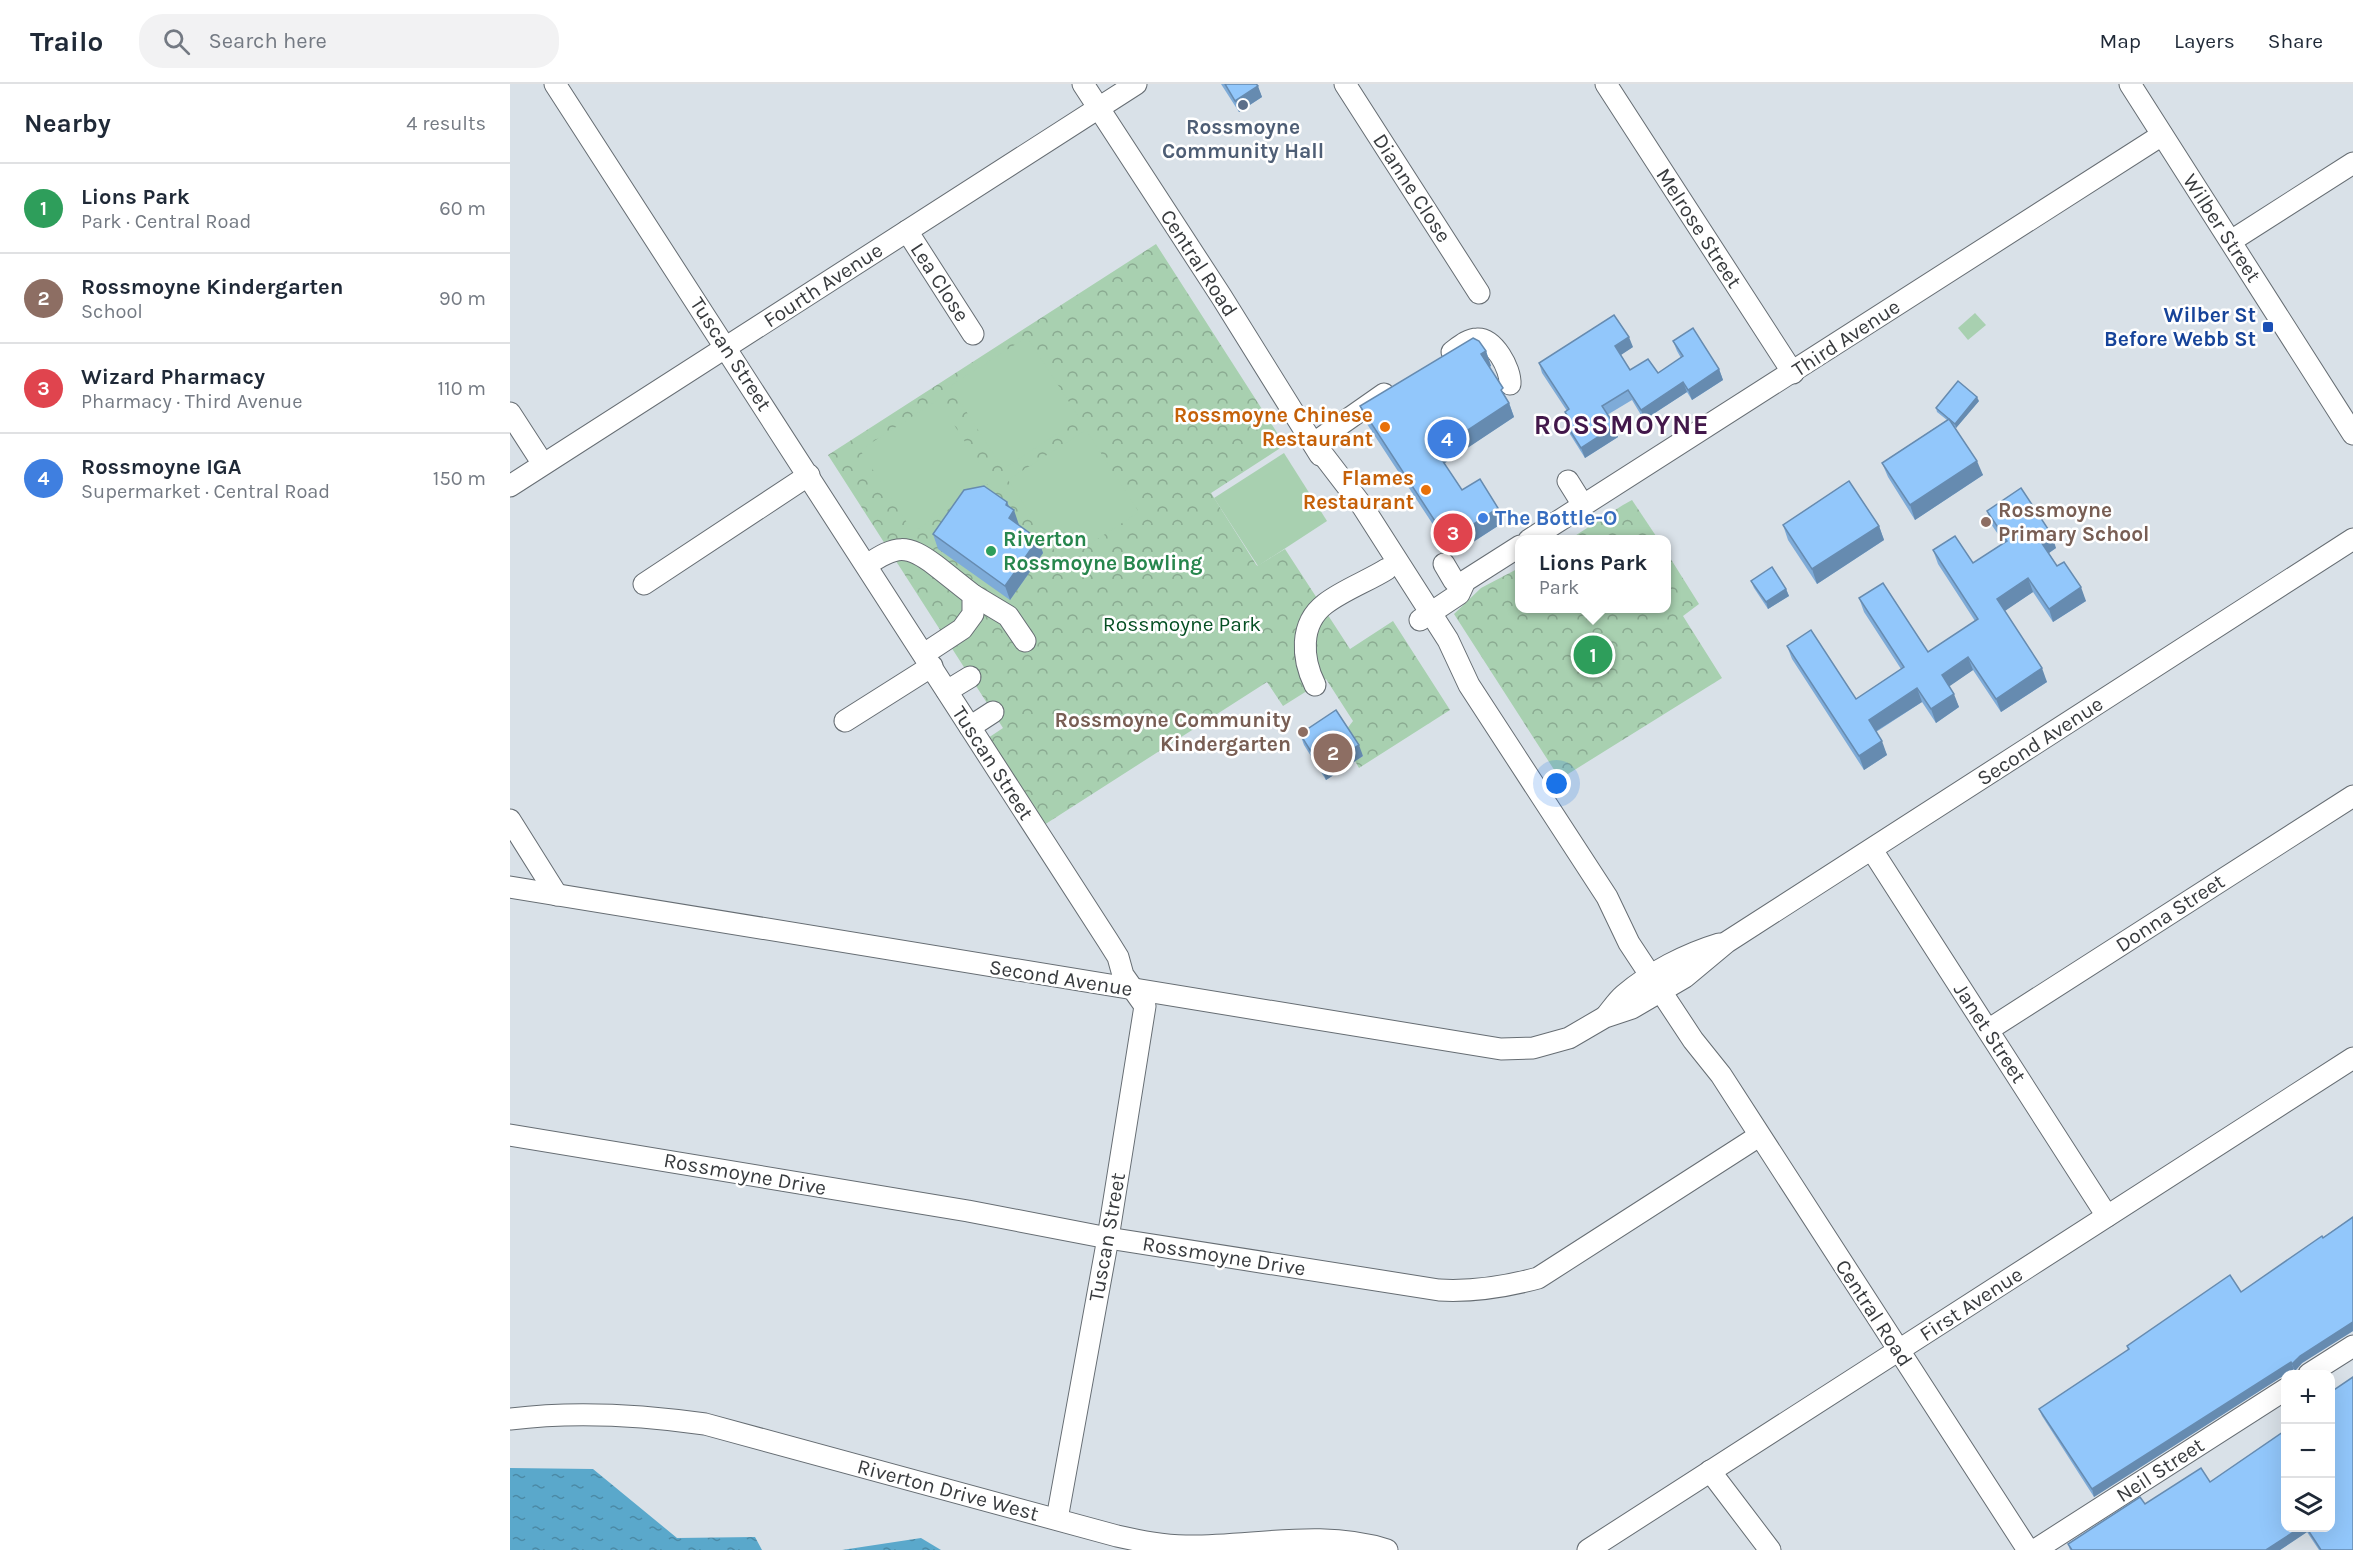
<!DOCTYPE html>
<html lang="en">
<head>
<meta charset="utf-8">
<style>
	:root { --surface:#fff; --page:#f2f2f3; --text:#1f2937; --muted:#747a83; --line:#e0e1e3; --accent:#a950bc }
	body { margin:0; font-family:Karla,sans-serif; background:var(--page); color:var(--text) }
	.controls { position:absolute; right:18px; bottom:18px; display:grid; overflow:hidden; border-radius:12px; box-shadow:0 6px 24px #0002 }
	.controls button { width:54px; height:54px; display:grid; place-items:center; padding:0; border:0; border-bottom:2px solid var(--line); background:var(--surface); color:var(--text); font:30px sans-serif }
	.you { position:absolute; left:1047px; top:700px; width:21px; height:21px; margin:-15px; border:4px solid #fff; border-radius:50%; background:#1a73e8; box-shadow:0 0 0 9px #1a73e833 }
	.badge { display:grid; place-items:center; width:39px; height:39px; border-radius:50%; background:var(--accent); color:#fff; font-size:20px; font-weight:700 }
	.pin { position:absolute; translate:-50% -50%; border:3px solid #fff; box-shadow:0 2px 6px #0006 }
	.popup { position:absolute; left:1005px; top:451px; width:156px; height:78px; box-sizing:border-box; display:grid; place-content:center; border-radius:12px; background:var(--surface); filter:drop-shadow(0 2px 4px #0005); font-size:20px; white-space:nowrap; color:var(--muted) }
	.popup b { font-size:22px; color:var(--text) }
	.popup::after { content:''; position:absolute; left:50%; top:100%; margin-left:-12px; border:12px solid transparent; border-top-color:var(--surface) }
	.list { margin:0; padding:0; list-style:none }
	h2 { display:flex; justify-content:space-between; align-items:center; height:78px; margin:0; padding:0 24px; font-size:26px }
	h2 small { font-size:20px; font-weight:400; color:var(--muted) }
	.list li { display:grid; grid-template-columns:39px 1fr auto; gap:18px; align-items:center; box-sizing:border-box; height:90px; padding:0 24px; border-top:2px solid var(--line) }
	.list b { display:block; font-size:22px; white-space:nowrap }
	.list p { margin:0; font-size:20px; white-space:nowrap; color:var(--muted) }
	.list em { font-size:20px; font-style:normal; color:var(--muted) }
	.icon { flex:none; width:33px; height:33px; fill:none; stroke:currentColor; stroke-width:2; stroke-linecap:round; stroke-linejoin:round }
	.map { position:relative; flex:none; width:1843px; height:1466px; overflow:hidden }
	header { display:flex; align-items:center; gap:36px; box-sizing:border-box; height:84px; padding:0 30px; background:var(--surface); border-bottom:2px solid var(--line) }
	header strong { font-size:28px }
	nav { display:flex; gap:33px; margin-inline-start:auto; font-size:21px }
	.search { width:420px; height:54px; background:var(--page); display:flex; align-items:center; gap:15px; box-sizing:border-box; padding:0 21px; border-radius:24px; color:var(--muted); font-size:22px }
	main { display:flex }
	aside { flex:1; background:var(--surface) }
	.map>svg:first-child { display:block }
	.forest { fill:url(#forest-crowns) }
	.pitch { fill:#a8d0b0 }
	.water { fill:url(#water-ripples) }
	.lines { fill:none; stroke-linecap:round; stroke-linejoin:round }
	.minor-casing { stroke:#666d73; stroke-width:23 }
	.minor { stroke:#fff; stroke-width:21 }
	.wall { fill:#7eabd8 }
	.shaded-wall { fill:#668bb0 }
	.building { fill:#92c7fb; stroke:#668bb0; stroke-width:1.5 }
	.service-dot { fill:#5c6f8a; stroke:#fff; stroke-width:2 }
	.transit-dot { fill:#1a4fb4; stroke:#fff; stroke-width:2 }
	.food-dot { fill:#e8710a; stroke:#fff; stroke-width:2 }
	.shop-dot { fill:#3f7fe0; stroke:#fff; stroke-width:2 }
	.education-dot { fill:#8d6e63; stroke:#fff; stroke-width:2 }
	.leisure-dot { fill:#2e9e5b; stroke:#fff; stroke-width:2 }
	.labels { text-anchor:middle; stroke-width:5; stroke-linejoin:round; paint-order:stroke }
	.service-label { font-size:21px; font-weight:bold; fill:#4e5e75; stroke:#fff }
	.street-label { font-size:21px; fill:#383b3e; stroke:#fff }
	.transit-label { font-size:21px; font-weight:bold; fill:#164399; stroke:#fff; text-anchor:end }
	.food-label { font-size:21px; font-weight:bold; fill:#c56008; stroke:#fff; text-anchor:end }
	.education-label { font-size:21px; font-weight:bold; fill:#785e54; stroke:#fff; text-anchor:start }
	.shop-label { font-size:21px; font-weight:bold; fill:#366cbe; stroke:#fff; text-anchor:start }
	.leisure-label { font-size:21px; font-weight:bold; fill:#27864d; stroke:#fff; text-anchor:start }
	.park-label { font-size:21px; fill:#065024; stroke:#fff }
	.district-label { font-size:27px; font-weight:bold; letter-spacing:1.5px; fill:#43184b; stroke:#fff }
</style>
</head>
<body>
<header>
<strong>Trailo</strong>
<div class="search"><svg class="icon" aria-label="search" viewBox="0 0 24 24"><circle cx="10" cy="10" r="6"/><path d="M15 15l6 6"/></svg>Search here</div>
<nav><a>Map</a><a>Layers</a><a>Share</a></nav>
</header>
<main>
<aside>
<h2>Nearby<small>4 results</small></h2>
<ul class="list">
<li><span class="badge" style="background:#2e9e5b">1</span><div><b>Lions Park</b><p>Park · Central Road</p></div><em>60 m</em></li>
<li><span class="badge" style="background:#8d6e63">2</span><div><b>Rossmoyne Kindergarten</b><p>School</p></div><em>90 m</em></li>
<li><span class="badge" style="background:#e0444e">3</span><div><b>Wizard Pharmacy</b><p>Pharmacy · Third Avenue</p></div><em>110 m</em></li>
<li><span class="badge" style="background:#3f7fe0">4</span><div><b>Rossmoyne IGA</b><p>Supermarket · Central Road</p></div><em>150 m</em></li>
</ul>
</aside>
<div class="map">
<svg width="1843" height="1466" viewBox="0 0 1843 1466">
	<defs>
		<pattern id="forest-crowns" width="20" height="18" patternUnits="userSpaceOnUse" patternTransform="scale(1.5)"><rect width="20" height="18" fill="#a8d0b0"/><path d="M2 6a3 3 0 1 1 6 0M12 15a3 3 0 1 1 6 0" fill="none" stroke="#8aaa91"/></pattern>
		<pattern id="water-ripples" width="26" height="14" patternUnits="userSpaceOnUse" patternTransform="scale(1.5)"><rect width="26" height="14" fill="#5aa8cb"/><path d="M2 4q2-2 4 0t4 0M15 11q2-2 4 0t4 0" fill="none" stroke="#4b8aa6"/></pattern>
	</defs>
	<rect width="100%" height="100%" fill="#d9e1e8"/>
	<!-- forest -->
	<g class="forest">
		<path d="M646,160L775,361L701,409L747,482L775,465L840,565L883,537L940,626L849,684L845,677L853,672L836,646L843,637L816,595L773,622L757,598L534,741L478,654L493,644L318,371Z"/>
		<path d="M1122,416L1148,455H1060L1113,421Z"/>
		<path d="M1157,469L1189,520L1173,532L1212,594L1050,695L944,530L971,504L1009,484L1010,524H1156Z"/>
	</g>
	<!-- pitch -->
	<g class="pitch">
		<path d="M1465,229L1476,241L1458,256L1448,244Z"/>
		<path d="M517,253L570,335L493,385L440,302Z"/>
		<path d="M428,316L481,398L403,448L350,366Z"/>
		<path d="M576,346L629,428L552,478L498,396Z"/>
		<path d="M774,369L817,437L748,482L704,414Z"/>
	</g>
	<!-- water -->
	<g class="water">
		<path d="M0,1384L83,1385L167,1454L245,1453L252,1466H0Z"/>
		<path d="M411,1454L431,1466H332Z"/>
	</g>
	<g class="lines">
		<!-- minor casing -->
		<g class="minor-casing">
			<g id="minor">
				<path d="M45,0L598,857L608,873L613,891L635,922L598,1154L547,1435"/>
				<path d="M573,0L711,212L810,371"/>
				<path d="M835,0L969,209"/>
				<path d="M1096,0L1283,289"/>
				<path d="M1620,0L1843,350"/>
				<path d="M397,147L463,250"/>
				<path d="M1721,157L1843,79"/>
				<path d="M942,268C949,263 958,255 967,255C984,254 1001,285 1000,300"/>
				<path d="M0,329L33,380"/>
				<path d="M804,359L853,423L938,556L959,601L1097,813L1119,859L1183,956L1211,991L1518,1466"/>
				<path d="M804,359L874,310"/>
				<path d="M1058,397L1073,421"/>
				<path d="M0,402L626,0"/>
				<path d="M1019,456L1652,51"/>
				<path d="M934,480L944,497"/>
				<path d="M357,481C386,461 397,460 425,481C438,491 450,501 463,511V530L452,545L414,570"/>
				<path d="M134,500L299,391"/>
				<path d="M463,511L498,532L515,557"/>
				<path d="M910,536L949,510L955,497L1010,462"/>
				<path d="M805,601C792,575 789,540 815,520C833,506 858,497 877,485"/>
				<path d="M437,607L460,593"/>
				<path d="M335,637L422,582"/>
				<path d="M460,643L483,628"/>
				<path d="M0,736L47,811"/>
				<path d="M1362,766L1597,1132"/>
				<path d="M0,803L991,965L1023,964L1059,954L1095,933L1122,924L1175,893L1217,858L1843,455"/>
				<path d="M1096,932C1102,925 1107,917 1114,911C1141,888 1176,870 1209,860"/>
				<path d="M1478,946L1843,712"/>
				<path d="M0,1051L458,1127L598,1154L929,1206C964,1208 995,1203 1028,1194L1249,1052"/>
				<path d="M1799,1290L1843,1262"/>
				<path d="M0,1335C64,1327 132,1331 195,1340L607,1452C630,1457 653,1462 676,1462C743,1463 811,1445 877,1466"/>
				<path d="M1200,1387L1260,1466"/>
				<path d="M1078,1466L1843,974"/>
				<path d="M1525,1466L1776,1305"/>
			</g>
		</g>
		<!-- minor -->
		<use href="#minor" class="minor"/>
	</g>
	<!-- wall -->
	<g class="wall">
		<path d="M711,0H748L747,1L752,13L729,28Z"/>
		<path d="M1163,257L1209,285L1213,296L1182,316L1177,308L1134,336L1122,316L1097,331L1108,353L1075,374L1058,347L1054,337L1057,335L1055,328L1057,327L1032,289L1029,279L1123,263L1110,271L1120,286L1148,289L1171,274L1167,267Z"/>
		<path d="M976,267L981,282L979,283L999,319L1004,333L934,379L952,406L988,424L994,438L943,471L855,337L850,322Z"/>
		<path d="M1469,317L1446,344L1444,342L1473,391L1405,436L1378,393L1372,379L1437,336L1427,328L1426,324Z"/>
		<path d="M497,418L509,441L528,455L533,469L500,516L428,465L423,450Z"/>
		<path d="M1477,427L1546,464L1539,469L1547,482L1576,517L1543,538L1523,508L1494,527L1537,598L1491,628L1463,586L1439,602L1449,623L1426,639L1412,618L1366,648L1377,671L1354,686L1282,575L1277,562L1346,615L1391,585L1354,528L1349,514L1418,568L1465,537L1428,480L1423,466L1463,479L1494,459L1481,440Z"/>
		<path d="M1273,441L1369,442L1374,456L1307,500L1278,456Z"/>
		<path d="M1241,497L1276,505L1279,512L1258,525L1244,504Z"/>
		<path d="M790,650L853,672L816,696L794,661Z"/>
		<path d="M1843,1133V1247L1792,1279L1785,1287L1784,1285L1584,1413L1532,1332L1529,1325L1618,1266L1617,1262L1731,1208Z"/>
		<path d="M1700,1398L1776,1443H1821L1843,1466H1809L1797,1448L1770,1466H1560L1558,1460L1635,1420Z"/>
	</g>
	<!-- shaded-wall -->
	<g class="shaded-wall">
		<path d="M748,2L752,13L729,28L725,17Z"/>
		<path d="M1119,253L1123,263L1108,273L1105,262Z"/>
		<path d="M976,267L981,282L976,285L971,270Z"/>
		<path d="M1209,285L1213,296L1182,316L1178,306Z"/>
		<path d="M1173,298L1177,308L1134,336L1131,326Z"/>
		<path d="M1467,313L1469,317L1446,344L1445,340Z"/>
		<path d="M999,319L1004,333L932,381L926,367Z"/>
		<path d="M1105,342L1108,353L1075,374L1071,364Z"/>
		<path d="M1467,377L1473,391L1405,436L1400,421Z"/>
		<path d="M497,418L501,430L504,426L509,441L499,434L496,421Z"/>
		<path d="M988,424L994,438L943,471L938,457Z"/>
		<path d="M1369,442L1374,456L1307,500L1302,485Z"/>
		<path d="M1542,451L1546,464L1536,471L1531,458Z"/>
		<path d="M528,455L533,469L500,516L495,502Z"/>
		<path d="M1518,494L1523,508L1492,529L1487,515Z"/>
		<path d="M1571,503L1576,517L1543,538L1539,525Z"/>
		<path d="M1276,505L1279,512L1258,525L1256,518Z"/>
		<path d="M1458,573L1463,586L1437,604L1432,591Z"/>
		<path d="M1532,584L1537,598L1491,628L1486,615Z"/>
		<path d="M1407,604L1412,618L1363,649L1359,636Z"/>
		<path d="M1444,610L1449,623L1426,639L1421,625Z"/>
		<path d="M1372,657L1377,671L1354,686L1349,672Z"/>
		<path d="M849,661L853,672L816,696L812,685Z"/>
		<path d="M1843,1238V1247L1792,1279L1785,1287L1782,1280L1790,1272Z"/>
		<path d="M1781,1278L1784,1285L1584,1413L1582,1405Z"/>
		<path d="M1791,1443H1795L1797,1448L1770,1466H1756Z"/>
	</g>
	<!-- building -->
	<g class="building">
		<path d="M715,0H746L748,2L725,17Z"/>
		<path d="M1104,231L1119,253L1105,262L1120,286L1138,275L1148,289L1173,272L1163,257L1183,244L1209,285L1178,306L1173,298L1131,326L1118,306L1092,322L1105,342L1071,364L1054,337L1059,334L1055,328L1059,325L1029,279Z"/>
		<path d="M963,254L969,257L976,267L971,270L993,304L991,306L999,319L926,367L952,406L970,395L988,424L938,457L850,322Z"/>
		<path d="M1448,297L1467,313L1445,340L1426,324Z"/>
		<path d="M1439,335L1467,377L1400,421L1372,379Z"/>
		<path d="M1339,397L1369,442L1302,485L1273,441Z"/>
		<path d="M474,402L497,418L496,421L504,426L499,434L528,455L495,502L423,450L454,406Z"/>
		<path d="M1511,404L1542,451L1531,458L1547,482L1554,478L1571,503L1539,525L1518,494L1487,515L1532,584L1486,615L1458,573L1432,591L1444,610L1421,625L1407,604L1359,636L1372,657L1349,672L1277,562L1301,546L1346,615L1394,583L1349,514L1373,499L1418,568L1468,535L1423,466L1445,452L1463,479L1497,457L1477,427Z"/>
		<path d="M1262,483L1276,505L1256,518L1241,497Z"/>
		<path d="M826,626L849,661L812,685L790,650Z"/>
		<path d="M1843,1133V1238L1790,1272L1782,1280L1781,1278L1582,1405L1529,1325L1619,1265L1617,1262L1720,1191L1731,1208L1812,1152L1813,1154Z"/>
		<path d="M1843,1293V1466H1811L1796,1443H1821V1308Z"/>
		<path d="M1776,1346V1443H1791L1756,1466H1562L1558,1460L1630,1413L1635,1420L1691,1384L1700,1398Z"/>
	</g>
	<!-- markers -->
	<circle class="service-dot" cx="733" cy="21" r="6"/>
	<rect class="transit-dot" x="1752" y="237" width="12" height="12" rx="3"/>
	<g class="food-dot">
		<circle cx="875" cy="343" r="6"/>
		<circle cx="916" cy="406" r="6"/>
	</g>
	<circle class="shop-dot" cx="973" cy="434" r="6"/>
	<g class="education-dot">
		<circle cx="1476" cy="438" r="6"/>
		<circle cx="793" cy="648" r="6"/>
	</g>
	<circle class="leisure-dot" cx="481" cy="467" r="6"/>
	<g class="labels">
		<!-- service labels -->
		<g class="service-label">
			<text x="733" y="50">Rossmoyne<tspan x="733" dy="24">Community Hall</tspan></text>
		</g>
		<!-- street labels -->
		<g class="street-label">
			<text transform="translate(902 104) rotate(57)" y="7">Dianne Close</text>
			<text transform="translate(1189 144) rotate(57)" y="7">Melrose Street</text>
			<text transform="translate(1712 144) rotate(57)" y="7">Wilber Street</text>
			<text transform="translate(689 179) rotate(57)" y="7">Central Road</text>
			<text transform="translate(430 198) rotate(57)" y="7">Lea Close</text>
			<text transform="translate(313 201) rotate(-33)" y="7">Fourth Avenue</text>
			<text transform="translate(1336 254) rotate(-33)" y="7">Third Avenue</text>
			<text transform="translate(221 270) rotate(57)" y="7">Tuscan Street</text>
			<text transform="translate(1530 657) rotate(-33)" y="7">Second Avenue</text>
			<text transform="translate(483 679) rotate(57)" y="7">Tuscan Street</text>
			<text transform="translate(1660 829) rotate(-33)" y="7">Donna Street</text>
			<text transform="translate(551 894) rotate(9)" y="7">Second Avenue</text>
			<text transform="translate(1480 949) rotate(57)" y="7">Janet Street</text>
			<text transform="translate(235 1090) rotate(10)" y="7">Rossmoyne Drive</text>
			<text transform="translate(597 1153) rotate(-80)" y="7">Tuscan Street</text>
			<text transform="translate(714 1172) rotate(9)" y="7">Rossmoyne Drive</text>
			<text transform="translate(1461 1220) rotate(-33)" y="7">First Avenue</text>
			<text transform="translate(1364 1229) rotate(57)" y="7">Central Road</text>
			<text transform="translate(1650 1386) rotate(-33)" y="7">Neil Street</text>
			<text transform="translate(438 1406) rotate(15)" y="7">Riverton Drive West</text>
		</g>
		<!-- transit labels -->
		<g class="transit-label">
			<text x="1746" y="238">Wilber St<tspan x="1746" dy="24">Before Webb St</tspan></text>
		</g>
		<!-- food labels -->
		<g class="food-label">
			<text x="863" y="338">Rossmoyne Chinese<tspan x="863" dy="24">Restaurant</tspan></text>
			<text x="904" y="401">Flames<tspan x="904" dy="24">Restaurant</tspan></text>
		</g>
		<!-- education labels -->
		<g class="education-label">
			<text x="1488" y="433">Rossmoyne<tspan x="1488" dy="24">Primary School</tspan></text>
			<text x="781" y="643" text-anchor="end">Rossmoyne Community<tspan x="781" dy="24">Kindergarten</tspan></text>
		</g>
		<!-- shop labels -->
		<g class="shop-label">
			<text x="985" y="441">The Bottle-O</text>
		</g>
		<!-- leisure labels -->
		<g class="leisure-label">
			<text x="493" y="462">Riverton<tspan x="493" dy="24">Rossmoyne Bowling</tspan></text>
		</g>
		<!-- park labels -->
		<g class="park-label">
			<text x="672" y="547">Rossmoyne Park</text>
		</g>
		<!-- district labels -->
		<g class="district-label">
			<text x="1112" y="350">ROSSMOYNE</text>
		</g>
	</g>
</svg>
<div class="controls">
<button>+</button>
<button>−</button>
<button><svg class="icon" aria-label="layers" viewBox="0 0 24 24"><path d="M12 4l9 5-9 5-9-5zM3 14l9 5 9-5"/></svg></button>
</div>
<div class="you"></div>
<div class="pin badge" style="left:1083px;top:571px;background:#2e9e5b">1</div>
<div class="popup"><b>Lions Park</b>Park</div>
<div class="pin badge" style="left:823px;top:669px;background:#8d6e63">2</div>
<div class="pin badge" style="left:943px;top:449px;background:#e0444e">3</div>
<div class="pin badge" style="left:937px;top:355px;background:#3f7fe0">4</div>
</div>
</main>
</body>
</html>
